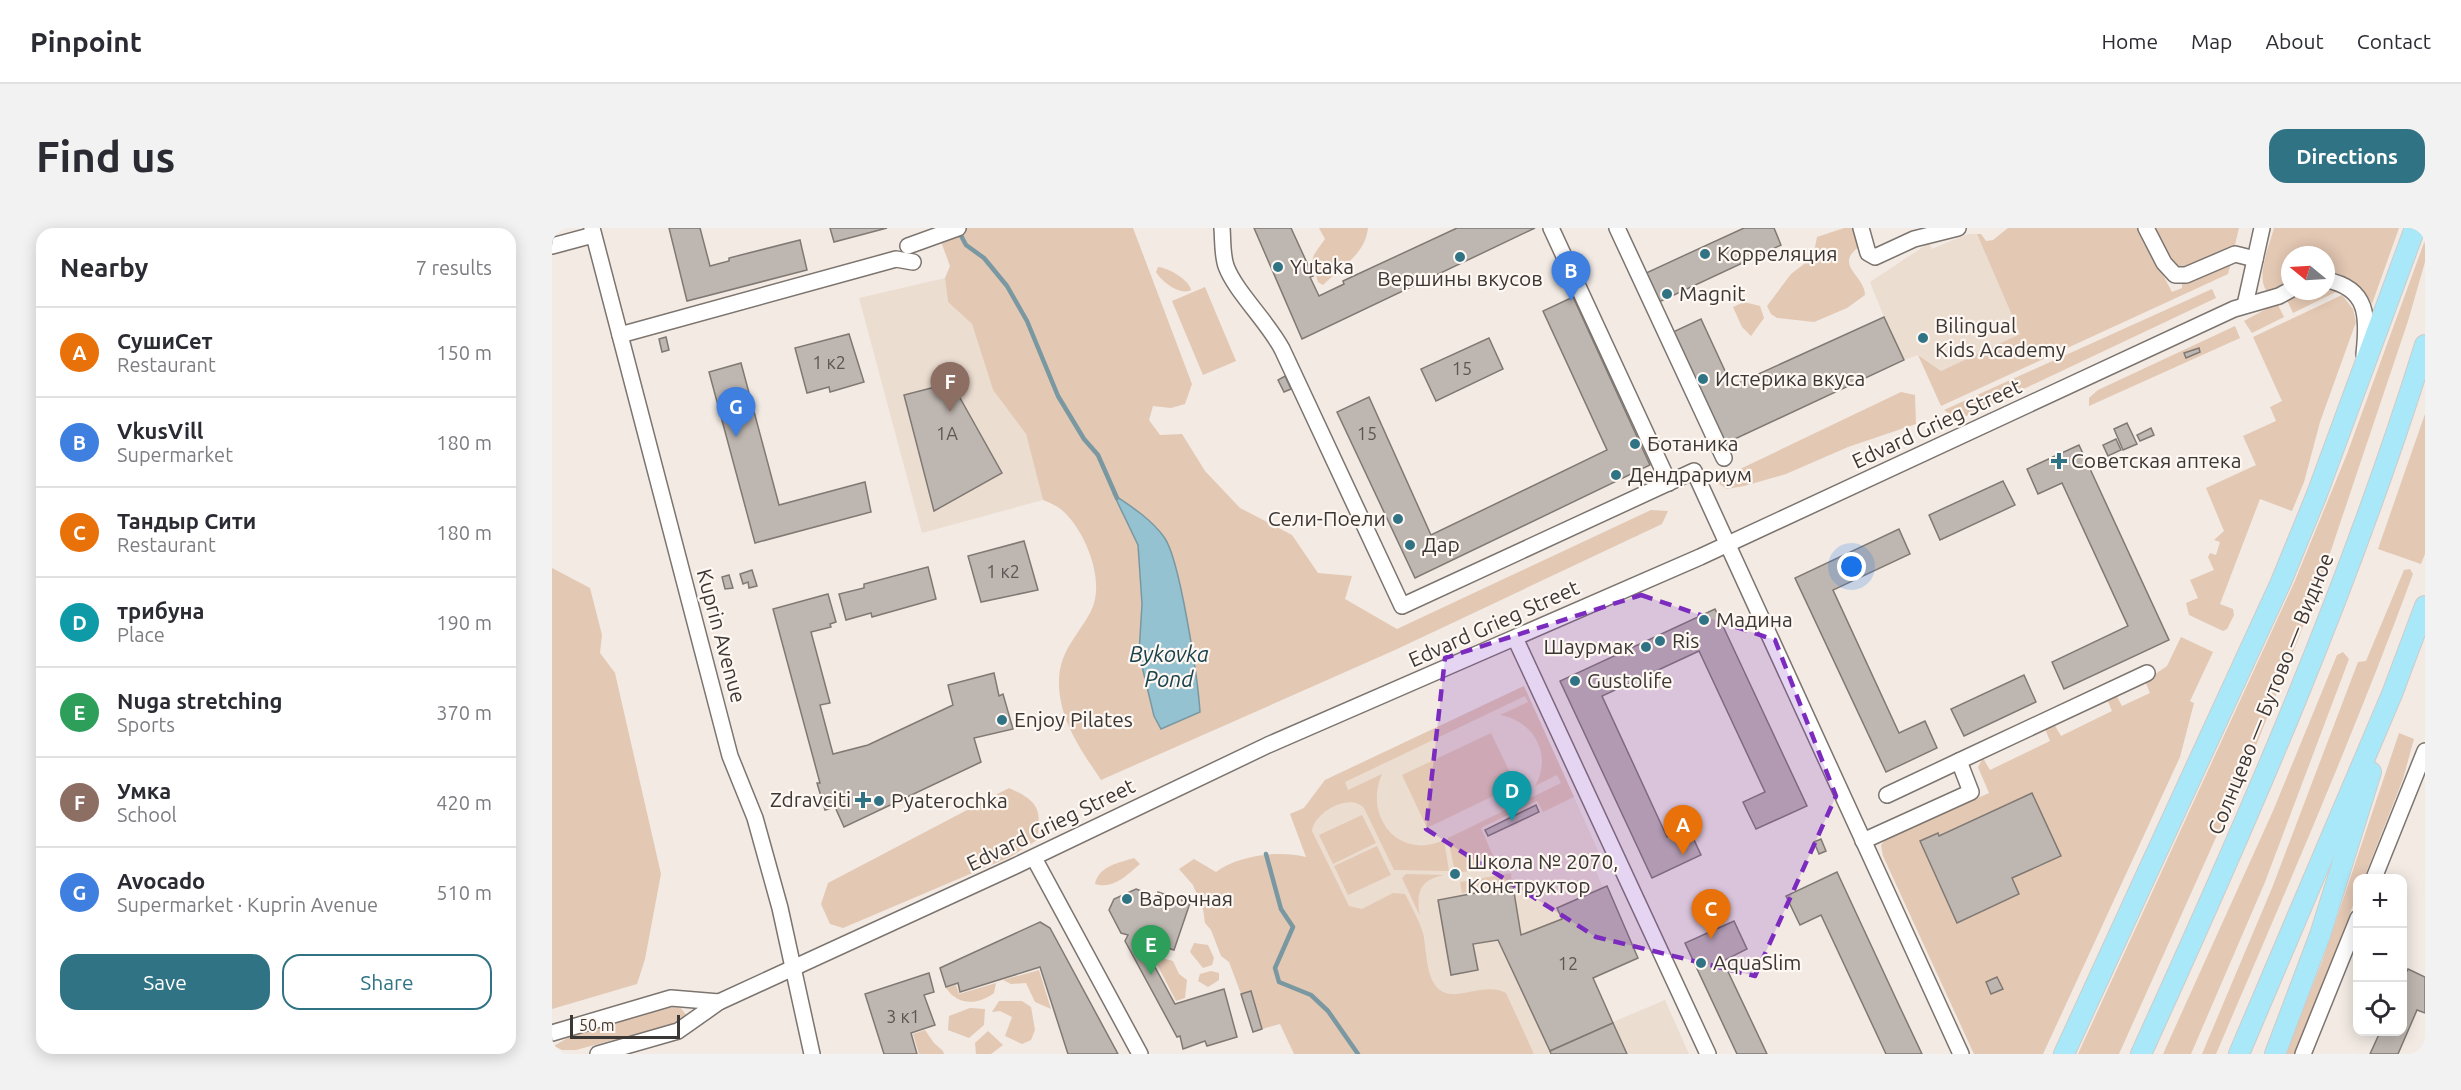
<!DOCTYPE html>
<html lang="en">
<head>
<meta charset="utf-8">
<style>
	:root { --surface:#fff; --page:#f2f2f3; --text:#2b2b33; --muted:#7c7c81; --line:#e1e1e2; --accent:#307384 }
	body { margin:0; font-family:Ubuntu,sans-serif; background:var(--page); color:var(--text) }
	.controls { position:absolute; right:18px; bottom:18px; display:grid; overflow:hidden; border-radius:12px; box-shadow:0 3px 15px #0003 }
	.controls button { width:54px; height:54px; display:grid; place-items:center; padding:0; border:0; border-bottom:2px solid var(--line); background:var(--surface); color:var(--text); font:30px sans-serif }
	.compass { position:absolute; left:1729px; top:18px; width:54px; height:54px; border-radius:50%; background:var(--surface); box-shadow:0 3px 15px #0003; rotate:288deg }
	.scale { position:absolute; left:18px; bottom:15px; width:110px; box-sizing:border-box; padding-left:6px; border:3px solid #3b3735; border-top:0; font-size:16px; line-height:21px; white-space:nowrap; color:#3b3735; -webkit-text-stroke:4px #fef7f2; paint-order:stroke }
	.you { position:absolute; left:1300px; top:339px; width:21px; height:21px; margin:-15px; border:4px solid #fff; border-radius:50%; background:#1a73e8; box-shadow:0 0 0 9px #1a73e833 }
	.badge { display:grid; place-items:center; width:39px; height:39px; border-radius:50%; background:var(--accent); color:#fff; font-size:20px; font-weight:700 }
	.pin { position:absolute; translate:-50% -50px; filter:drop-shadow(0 2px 3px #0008) }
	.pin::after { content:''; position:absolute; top:32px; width:21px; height:18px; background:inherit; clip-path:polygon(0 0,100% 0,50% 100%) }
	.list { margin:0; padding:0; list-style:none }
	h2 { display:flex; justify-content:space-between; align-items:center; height:78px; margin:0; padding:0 24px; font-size:26px }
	h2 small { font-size:20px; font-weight:400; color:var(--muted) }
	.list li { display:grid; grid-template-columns:39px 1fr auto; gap:18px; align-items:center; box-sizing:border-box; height:90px; padding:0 24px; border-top:2px solid var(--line) }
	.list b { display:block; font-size:22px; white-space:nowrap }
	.list p { margin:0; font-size:20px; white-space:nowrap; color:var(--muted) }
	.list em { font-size:20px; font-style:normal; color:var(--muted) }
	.actions { display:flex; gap:12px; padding:18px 24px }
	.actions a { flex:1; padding:14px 0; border:2px solid var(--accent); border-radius:18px; text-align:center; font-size:21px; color:var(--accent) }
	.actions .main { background:var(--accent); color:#fff }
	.icon { flex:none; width:33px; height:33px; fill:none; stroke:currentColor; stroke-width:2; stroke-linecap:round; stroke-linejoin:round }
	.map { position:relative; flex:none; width:1873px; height:826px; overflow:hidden; border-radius:18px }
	header { display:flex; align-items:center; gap:36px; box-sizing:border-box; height:84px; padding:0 30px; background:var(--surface); border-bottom:2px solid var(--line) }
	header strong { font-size:28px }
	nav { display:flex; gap:33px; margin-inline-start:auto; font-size:21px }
	.intro { display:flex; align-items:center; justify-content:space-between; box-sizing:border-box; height:144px; padding:0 36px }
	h1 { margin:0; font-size:42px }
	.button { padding:15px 27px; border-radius:18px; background:var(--accent); color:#fff; font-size:21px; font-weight:700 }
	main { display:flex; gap:36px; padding:0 36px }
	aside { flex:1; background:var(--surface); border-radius:18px; box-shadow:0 3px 15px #0003 }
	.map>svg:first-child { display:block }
	.built { fill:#ecddd1 }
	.green { fill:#e3c8b3 }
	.water { fill:#94c2d0; stroke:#7998a2; stroke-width:1.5 }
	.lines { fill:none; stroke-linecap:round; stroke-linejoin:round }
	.stream { stroke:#7998a2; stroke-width:4.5 }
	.building { fill:#beb6b0; stroke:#807973; stroke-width:1.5 }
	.minor-casing { stroke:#7c746e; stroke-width:18 }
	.major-casing { stroke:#cccbca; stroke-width:22 }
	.minor { stroke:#fff; stroke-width:15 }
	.major { stroke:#a9e8f9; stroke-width:20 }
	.marked { fill:#7b2cbf; fill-opacity:0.2; stroke:#7b2cbf; stroke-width:4.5; stroke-dasharray:12 8; stroke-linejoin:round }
	.poi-dot { fill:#307384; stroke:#fef7f2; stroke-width:2 }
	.labels { text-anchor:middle; stroke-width:4.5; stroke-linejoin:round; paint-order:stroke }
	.number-label { font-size:18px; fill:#5c5754 }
	.poi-label { font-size:21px; fill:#3b3735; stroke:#fef7f2; text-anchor:start }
	.street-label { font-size:21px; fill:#3b3735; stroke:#fef7f2 }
	.water-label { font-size:22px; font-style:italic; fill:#19434e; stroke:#fef7f2 }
</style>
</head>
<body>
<header>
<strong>Pinpoint</strong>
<nav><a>Home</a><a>Map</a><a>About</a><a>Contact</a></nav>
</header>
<div class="intro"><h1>Find us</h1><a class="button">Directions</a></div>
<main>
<aside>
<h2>Nearby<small>7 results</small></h2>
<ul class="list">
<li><span class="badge" style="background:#e8710a">A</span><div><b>СушиСет</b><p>Restaurant</p></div><em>150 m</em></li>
<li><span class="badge" style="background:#3f7fe0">B</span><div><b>VkusVill</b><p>Supermarket</p></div><em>180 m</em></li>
<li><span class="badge" style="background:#e8710a">C</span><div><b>Тандыр Сити</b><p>Restaurant</p></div><em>180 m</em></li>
<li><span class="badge" style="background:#0f9aa8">D</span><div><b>трибуна</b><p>Place</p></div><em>190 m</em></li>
<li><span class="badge" style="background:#2e9e5b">E</span><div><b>Nuga stretching</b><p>Sports</p></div><em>370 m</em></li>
<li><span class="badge" style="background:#8d6e63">F</span><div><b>Умка</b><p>School</p></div><em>420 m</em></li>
<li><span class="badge" style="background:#3f7fe0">G</span><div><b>Avocado</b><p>Supermarket · Kuprin Avenue</p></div><em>510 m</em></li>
</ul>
<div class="actions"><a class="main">Save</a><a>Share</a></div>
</aside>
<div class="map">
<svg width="1873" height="826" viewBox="0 0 1873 826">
	<rect width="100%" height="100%" fill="#f2eae3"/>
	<!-- built -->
	<g class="built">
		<path d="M1416,6H1425L1468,106L1389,143L1366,127L1352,132L1187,208L1168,165L1332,89L1318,54L1377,15L1380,21Z"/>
		<path d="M393,50L396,74L420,96L441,162L474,206L491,272L370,305L307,70Z"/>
		<path d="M972,458L1052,636L1043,641L1051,659L1055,658L1086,730L1042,750L1061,794L1113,772L1137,826H982L974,809L875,822L738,586L752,580L773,552Z"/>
	</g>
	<!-- green -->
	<g class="green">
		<path d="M384,0H581L640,156L633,176L619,180L601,178L597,192L608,207L630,206L653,243L688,280L740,307L766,345L800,348L793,371L845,401L1099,282L1116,283L1110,296L843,422L549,552C529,522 506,490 507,452C508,422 526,408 539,383C554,354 534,304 511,283C506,278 498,275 491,272L474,206L441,162L420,96L396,74L393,50L398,38Z"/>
		<path d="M767,0H816C813,27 789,39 771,57L766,54C759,26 757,34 773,11Z"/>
		<path d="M1292,0H1305L1313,15C1277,36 1313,46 1313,67L1295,80L1262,94L1225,90L1219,86L1215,78L1239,46L1261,29L1265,9Z"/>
		<path d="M1456,0H1586L1620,64L1630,60V55L1679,35L1676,46L1389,178L1366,127L1389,143L1468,106L1425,6H1429L1434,13L1441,12Z"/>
		<path d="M1601,0H1687L1682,21L1643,38L1627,41L1617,32Z"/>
		<path d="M1722,0H1847L1820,76C1809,57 1797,47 1774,44V27H1738V53L1720,63L1714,62C1704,47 1718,16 1722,0Z"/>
		<path d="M1873,12V34L1856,93L1767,358L1696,538L1567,826H1526L1742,355L1795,226Z"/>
		<path d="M606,39C617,40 637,52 639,62C628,68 610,54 604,44Z"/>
		<path d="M1774,57L1790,61L1741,85L1734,70L1746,63H1774Z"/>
		<path d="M653,59L684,133L651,147L620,73Z"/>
		<path d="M1660,61L1664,70L1412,189H1403L1392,182Z"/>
		<path d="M1790,67L1801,81L1804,94L1768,194L1752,254L1740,283L1708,271L1668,376L1681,381L1682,387L1675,401L1671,403L1637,387L1634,375L1646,370L1638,352L1662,342L1656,329L1658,325L1664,327L1668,314L1662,312L1672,303L1654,260L1704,237L1691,208L1724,193L1718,179L1730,173L1701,109Z"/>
		<path d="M1192,74L1208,78L1212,90L1199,108L1190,99L1181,79Z"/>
		<path d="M1725,75L1732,89L1700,105L1692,93Z"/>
		<path d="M1683,98L1688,110L1537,178V170L1546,162Z"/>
		<path d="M1349,164L1363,167L1364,196L1296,219L1234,246L1192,258L1175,261L1163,253Z"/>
		<path d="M1873,186V326L1869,336L1826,321Z"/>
		<path d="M0,340L38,360L50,407L48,425L63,445L109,646L93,731L85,756L0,781Z"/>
		<path d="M1858,341L1861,346C1801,509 1732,667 1664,826H1650L1720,660L1806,434L1814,433L1852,342Z"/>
		<path d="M1629,409L1661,424L1638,473L1642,475L1628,529L1491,826H1422L1331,628L1329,617L1335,610L1437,565L1426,539L1431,530L1438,542L1498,513L1493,501L1502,496L1509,508L1560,483L1555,471L1564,467L1570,478L1598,465L1593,453L1615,438Z"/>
		<path d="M1791,424L1797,431L1713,654L1639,826H1611L1721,583L1785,427Z"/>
		<path d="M972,458L1022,569L991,584L985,573L929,600L946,639L903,645L896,610L1009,555L1005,547L983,558C1001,527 982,493 948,487L976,474L973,468L793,554L796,562L830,546C811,589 847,633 892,612L897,643L842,642L812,580C798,564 762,584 760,603L797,678L810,681L841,665L853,666C859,678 867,692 871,705C876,726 872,769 905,766C921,764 940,757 954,765L982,826H742L728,796L710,801L699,763L689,766L677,734L669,728L659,702L653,695L651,681L641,657L627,641L642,631L664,644C686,627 728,622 754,629L738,586L752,580L773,552Z"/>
		<path d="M939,505L964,557L875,600L850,547Z"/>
		<path d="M1847,505L1862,511L1851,551L1812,650H1806L1805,667L1744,826H1733L1770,734Z"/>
		<path d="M457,560C486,573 490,581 485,612L458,629L291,700L278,696L269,676L276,655Z"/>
		<path d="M810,587L824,615L781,636L767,607Z"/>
		<path d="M825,618L839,647L796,667L782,638Z"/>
		<path d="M582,630L588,636C575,647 561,662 543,656C547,638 566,635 582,630Z"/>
		<path d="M959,645L960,656L910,665L908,654Z"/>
		<path d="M854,646L892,647C867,652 864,665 868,688L850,650Z"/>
		<path d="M594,715L599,717L603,728L621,733L627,746L635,752L633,770L624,773Z"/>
		<path d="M642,715L656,717L662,730L660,737L651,740L638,724Z"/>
		<path d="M487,742L499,781L483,774L474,755L459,756L451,752Z"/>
		<path d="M659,743L667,745V752L656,759L646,753L648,746Z"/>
		<path d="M444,755L442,765C426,777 406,778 394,760L404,757L407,766Z"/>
		<path d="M447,773H470L479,779L483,802L479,812L470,816L453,808L460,789L448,783L440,784Z"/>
		<path d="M121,779L129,780L134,787L120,796L24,822H10L2,818L22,806Z"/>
		<path d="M418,780L433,781L432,797L417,810L396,802L397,788Z"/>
		<path d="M373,802L382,815L391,823L392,826H367L361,806Z"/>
		<path d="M436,803L451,817L439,826H424L423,815Z"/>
	</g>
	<!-- water -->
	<path class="water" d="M562,267C580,279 599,291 612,309C628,330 646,453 648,484L609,501L602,488L587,426L590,376L586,317Z"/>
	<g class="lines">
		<!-- stream -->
		<g class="stream">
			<path d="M406,2L414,17L432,30L455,58L475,93L506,168L532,211L546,227L565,270"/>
			<path d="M714,626L729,681L741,699L723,740L727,754L759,767L776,783L806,826"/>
		</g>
	</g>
	<!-- building -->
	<g class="building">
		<path d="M117,0H148L158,38L177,33V30L248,12L255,42L135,73Z"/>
		<path d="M278,0H335L282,14Z"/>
		<path d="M702,0H739L761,48L758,49L767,68L792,56L791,53L905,0H983L750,111Z"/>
		<path d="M1192,0H1222L1229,17L1107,74L1094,45Z"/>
		<path d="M1021,69L1098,237L863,350L785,184L817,169L879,307L1055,222L991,83Z"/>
		<path d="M1332,89L1352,132L1172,216L1121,104L1149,91L1180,158Z"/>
		<path d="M297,106L312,154L278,164L277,159L255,165L243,120Z"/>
		<path d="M114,109L117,122L110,124L107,111Z"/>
		<path d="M937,110L951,141L884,173L869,141Z"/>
		<path d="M1647,120L1648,124L1634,130L1632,125Z"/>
		<path d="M189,135L227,277L313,254L319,284L203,315L157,144Z"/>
		<path d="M733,148L739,161L732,164L726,152Z"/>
		<path d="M398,152L450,245L382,283L352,167L387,158Z"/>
		<path d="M1575,195L1585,216L1571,222L1562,201Z"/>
		<path d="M1599,200L1602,207L1588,213L1585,207Z"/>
		<path d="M1564,211L1569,222L1556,228L1551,217Z"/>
		<path d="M1527,217L1617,412L1512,461L1500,434L1576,398L1510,255L1486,266L1475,241Z"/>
		<path d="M1451,253L1463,277L1388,312L1377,287Z"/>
		<path d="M1347,301L1358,326L1281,362L1347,505L1373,493L1385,520L1334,544L1243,350Z"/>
		<path d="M472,313L486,362L429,374L416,328Z"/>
		<path d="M376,339L384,371L320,389L319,385L294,392L287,366L312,360V356Z"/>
		<path d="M200,342L205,358L197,360L196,354L191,356L188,346Z"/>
		<path d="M177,347L181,360L173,361L170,349Z"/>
		<path d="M276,366L284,394L278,396L279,399L259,404L278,475L268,477L281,526L316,517L401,477L396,457L442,445L447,468L451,466L461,501L422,510L429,534L292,599L283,579L273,582L265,555H268L221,381Z"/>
		<path d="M1163,381L1255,578L1204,601L1191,574L1213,564L1147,423L1132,430L1050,468L1115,609L1136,599L1149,627L1100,650L1008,453Z"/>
		<path d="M1472,447L1484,474L1412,508L1399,481Z"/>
		<path d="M1480,565L1509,628L1460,650L1467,666L1405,695L1368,613L1386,605L1387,608Z"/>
		<path d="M984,577L987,584L936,608L933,602Z"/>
		<path d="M1269,611L1274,623L1267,626L1262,614Z"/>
		<path d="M1285,644L1345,773L1370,826H1334L1269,687L1248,697L1234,668Z"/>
		<path d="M961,658L969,707L1010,691L1005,680L1055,658L1086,730L1041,750L1061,795L998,823L946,712L921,716L926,742L899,747L886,672Z"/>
		<path d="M584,661L605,669L606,664L638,675L622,722L593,713L591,717L623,776L672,761L685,809L655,818L653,813L631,821L628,808L625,809L573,713L576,707L569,705L557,682L562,671Z"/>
		<path d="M1182,693L1195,721L1171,733L1215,826H1185L1133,715Z"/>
		<path d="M488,694L498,700L566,826H516L488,739L408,764L406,755L394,759L388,740Z"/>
		<path d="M1856,741L1873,749V785L1865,782L1846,826H1818L1828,804H1850V753Z"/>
		<path d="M377,745L382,764L372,767L383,797L359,805L365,826H332L313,766Z"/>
		<path d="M1445,749L1451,761L1439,766L1434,754Z"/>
		<path d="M699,763L710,801L701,804L689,766Z"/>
		<path d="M1061,795L1075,826H999L998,823Z"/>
	</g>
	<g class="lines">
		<!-- minor casing -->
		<g class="minor-casing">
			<g id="minor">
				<path d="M40,0L178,528L203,590L228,680L260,826"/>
				<path d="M670,0C671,12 670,26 674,38C683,63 716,94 730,121L850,378L1142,243L1409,826"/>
				<path d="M999,0L1117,255"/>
				<path d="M1065,0L1172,230"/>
				<path d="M1309,0L1316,25L1323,29L1362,11L1406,0"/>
				<path d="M1594,0L1612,35L1623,47H1634L1683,26L1703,31"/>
				<path d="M0,18L41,7"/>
				<path d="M356,18L406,0"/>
				<path d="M1774,52C1817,60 1816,90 1812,126"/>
				<path d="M1693,77L1710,0"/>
				<path d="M68,107L344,31L361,34"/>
				<path d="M963,410L1156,826"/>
				<path d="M1335,567L1407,533"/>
				<path d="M1311,613L1419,564L1407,533L1595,445"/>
				<path d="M482,630L588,826"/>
				<path d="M1822,650L1873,523"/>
				<path d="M0,805L119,770L167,774"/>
				<path d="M46,826L126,803L167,774L461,639L716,517L1148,329L1682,81L1727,68L1738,62"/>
				<path d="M1751,826L1806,690"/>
			</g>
		</g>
		<!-- major casing -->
		<g class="major-casing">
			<g id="major">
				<path d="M1512,826L1729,354L1765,266L1863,0"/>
				<path d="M1589,826C1695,594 1797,361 1873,117"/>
				<path d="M1687,826L1840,466L1873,378"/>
				<path d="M1723,826L1768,707L1819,544"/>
			</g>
		</g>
		<!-- minor -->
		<use href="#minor" class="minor"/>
		<!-- major -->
		<use href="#major" class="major"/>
	</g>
	<!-- marked area -->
	<path class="marked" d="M1089,367L1223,412L1284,568L1203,748L1044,709L874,601L893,430Z"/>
	<!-- markers -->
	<g class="poi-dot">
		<circle cx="1153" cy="26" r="6"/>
		<circle cx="908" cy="29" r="6"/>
		<circle cx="726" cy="39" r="6"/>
		<circle cx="1115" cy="66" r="6"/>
		<circle cx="1371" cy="110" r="6"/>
		<circle cx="1151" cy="151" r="6"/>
		<circle cx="1083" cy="216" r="6"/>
		<path d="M1504 224h6v6h6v6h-6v6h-6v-6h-6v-6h6z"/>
		<circle cx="1064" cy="247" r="6"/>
		<circle cx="846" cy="291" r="6"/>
		<circle cx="858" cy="317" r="6"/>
		<circle cx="1152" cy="392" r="6"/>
		<circle cx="1108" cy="413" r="6"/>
		<circle cx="1094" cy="419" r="6"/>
		<circle cx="1023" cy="453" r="6"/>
		<circle cx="450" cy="492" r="6"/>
		<path d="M308 563h6v6h6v6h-6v6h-6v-6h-6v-6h6z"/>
		<circle cx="327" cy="573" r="6"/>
		<circle cx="903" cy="646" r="6"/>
		<circle cx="575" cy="671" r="6"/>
		<circle cx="1149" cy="735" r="6"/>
	</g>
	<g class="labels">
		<!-- number labels -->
		<g class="number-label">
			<text x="277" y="141">1 к2</text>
			<text x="910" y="147">15</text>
			<text x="395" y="212">1А</text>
			<text x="815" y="212">15</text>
			<text x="451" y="350">1 к2</text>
			<text x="1016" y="742">12</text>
			<text x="351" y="795">3 к1</text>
		</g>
		<!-- poi labels -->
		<g class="poi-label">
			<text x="1165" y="33">Корреляция</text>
			<text x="738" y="46">Yutaka</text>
			<text x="908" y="58" text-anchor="middle">Вершины вкусов</text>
			<text x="1127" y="73">Magnit</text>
			<text x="1383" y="105">Bilingual<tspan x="1383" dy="24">Kids Academy</tspan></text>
			<text x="1163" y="158">Истерика вкуса</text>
			<text x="1095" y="223">Ботаника</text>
			<text x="1519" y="240">Советская аптека</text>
			<text x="1076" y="254">Дендрариум</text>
			<text x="834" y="298" text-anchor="end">Сели-Поели</text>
			<text x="870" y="324">Дар</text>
			<text x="1164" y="399">Мадина</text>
			<text x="1120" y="420">Ris</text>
			<text x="1082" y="426" text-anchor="end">Шаурмак</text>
			<text x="1035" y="460">Gustolife</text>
			<text x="462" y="499">Enjoy Pilates</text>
			<text x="299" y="579" text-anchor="end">Zdravciti</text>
			<text x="339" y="580">Pyaterochka</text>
			<text x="915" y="641">Школа № 2070,<tspan x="915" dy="24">Конструктор</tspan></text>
			<text x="587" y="678">Варочная</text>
			<text x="1161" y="742">AquaSlim</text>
		</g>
		<!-- street labels -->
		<g class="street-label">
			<text transform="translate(1385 196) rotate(-25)" y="7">Edvard Grieg Street</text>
			<text transform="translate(942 396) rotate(-24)" y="7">Edvard Grieg Street</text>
			<text transform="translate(169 408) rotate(75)" y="7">Kuprin Avenue</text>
			<text transform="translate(1719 466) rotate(-68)" y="7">Солнцево — Бутово — Видное</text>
			<text transform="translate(499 597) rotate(-26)" y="7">Edvard Grieg Street</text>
		</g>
		<!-- water labels -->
		<g class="water-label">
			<text x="617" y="434">Bykovka<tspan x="617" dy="25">Pond</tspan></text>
		</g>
	</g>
</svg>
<div class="controls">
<button>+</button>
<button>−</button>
<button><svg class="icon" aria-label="locate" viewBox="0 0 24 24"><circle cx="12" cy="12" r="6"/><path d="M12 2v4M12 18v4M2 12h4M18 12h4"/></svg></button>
</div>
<svg class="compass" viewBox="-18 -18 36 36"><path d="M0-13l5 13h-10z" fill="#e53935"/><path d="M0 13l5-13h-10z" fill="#7c7c81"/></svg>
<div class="scale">50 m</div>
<div class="you"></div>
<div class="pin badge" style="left:1131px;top:627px;background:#e8710a">A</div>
<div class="pin badge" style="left:1019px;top:73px;background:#3f7fe0">B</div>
<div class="pin badge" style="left:1159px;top:711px;background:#e8710a">C</div>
<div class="pin badge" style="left:960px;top:593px;background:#0f9aa8">D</div>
<div class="pin badge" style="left:599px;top:747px;background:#2e9e5b">E</div>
<div class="pin badge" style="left:398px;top:184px;background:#8d6e63">F</div>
<div class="pin badge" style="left:184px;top:209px;background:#3f7fe0">G</div>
</div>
</main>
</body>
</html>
